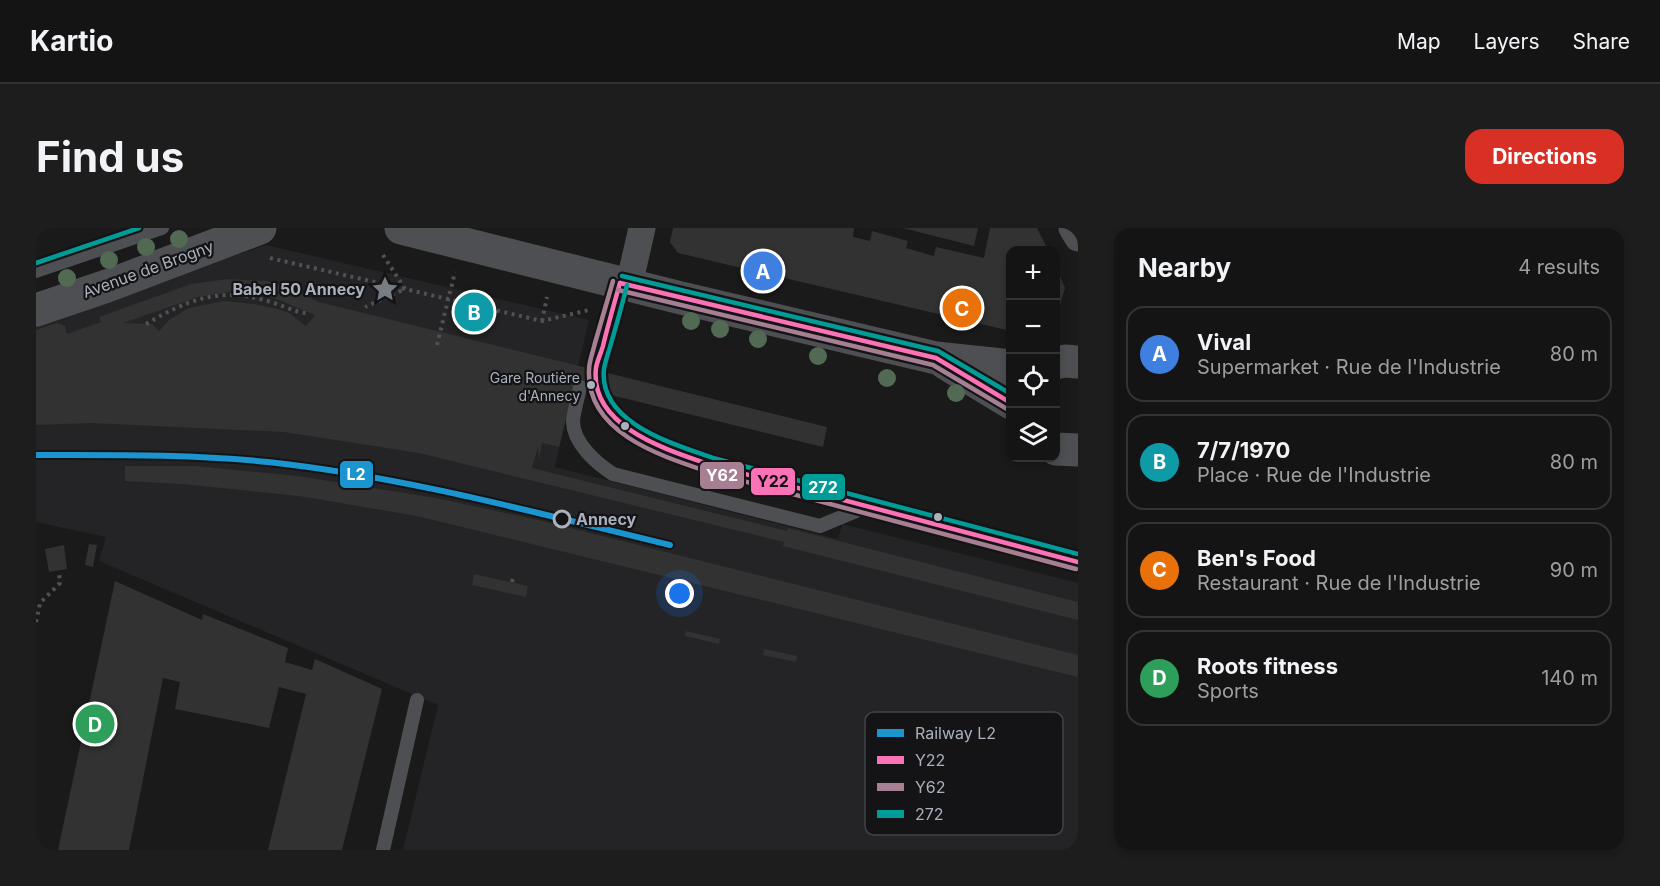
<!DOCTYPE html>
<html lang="en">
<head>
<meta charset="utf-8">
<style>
	:root { --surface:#141414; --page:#1d1d1d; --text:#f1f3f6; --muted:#9d9ea0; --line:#333334; --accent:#d93025 }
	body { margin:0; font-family:Inter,sans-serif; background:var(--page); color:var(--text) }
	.controls { position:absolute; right:18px; top:18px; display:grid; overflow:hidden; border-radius:12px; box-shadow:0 3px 9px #0003 }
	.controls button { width:54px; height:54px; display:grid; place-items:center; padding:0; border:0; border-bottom:2px solid var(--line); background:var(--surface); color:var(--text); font:30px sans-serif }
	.you { position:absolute; left:644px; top:366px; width:21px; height:21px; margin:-15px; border:4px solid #fff; border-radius:50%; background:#1a73e8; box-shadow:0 0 0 9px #1a73e833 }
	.badge { display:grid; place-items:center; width:39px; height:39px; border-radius:50%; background:var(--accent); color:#fff; font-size:20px; font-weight:700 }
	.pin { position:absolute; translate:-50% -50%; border:3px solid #fff; box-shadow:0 2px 6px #0006 }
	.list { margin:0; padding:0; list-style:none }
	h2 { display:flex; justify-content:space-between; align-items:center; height:78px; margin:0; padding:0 24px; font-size:26px }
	h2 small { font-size:20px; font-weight:400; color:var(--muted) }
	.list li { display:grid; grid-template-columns:39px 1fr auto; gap:18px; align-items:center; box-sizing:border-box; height:96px; margin:0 12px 12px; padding:0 12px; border:2px solid var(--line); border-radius:18px }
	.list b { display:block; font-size:22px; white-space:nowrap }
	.list p { margin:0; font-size:20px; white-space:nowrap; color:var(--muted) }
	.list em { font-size:20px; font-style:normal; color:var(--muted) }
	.icon { flex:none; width:33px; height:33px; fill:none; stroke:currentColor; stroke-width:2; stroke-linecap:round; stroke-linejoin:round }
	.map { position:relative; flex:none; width:1042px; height:622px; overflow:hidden; border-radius:18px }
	header { display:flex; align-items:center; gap:36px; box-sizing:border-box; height:84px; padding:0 30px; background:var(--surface); border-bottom:2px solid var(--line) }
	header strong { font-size:28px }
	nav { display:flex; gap:33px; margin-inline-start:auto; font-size:21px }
	.intro { display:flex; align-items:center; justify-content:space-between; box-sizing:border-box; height:144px; padding:0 36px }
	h1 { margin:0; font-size:42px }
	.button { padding:15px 27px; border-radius:18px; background:var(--accent); color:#fff; font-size:21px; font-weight:700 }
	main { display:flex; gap:36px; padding:0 36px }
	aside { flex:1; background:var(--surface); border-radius:18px; box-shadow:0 3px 9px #0003 }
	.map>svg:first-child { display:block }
	.built { fill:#242426 }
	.building { fill:#323232; fill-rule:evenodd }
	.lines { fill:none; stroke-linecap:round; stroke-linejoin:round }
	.path { stroke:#505155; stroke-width:4; stroke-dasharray:3 4.5; stroke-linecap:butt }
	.service { stroke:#4e4f53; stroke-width:14 }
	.minor { stroke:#4e4f53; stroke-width:27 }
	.tertiary { stroke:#4e4f53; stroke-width:33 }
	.bus-1-casing { stroke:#141416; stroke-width:9 }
	.bus-2-casing { stroke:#141416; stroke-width:9 }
	.bus-3-casing { stroke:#141416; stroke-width:9 }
	.bus-1 { stroke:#fc72b6; stroke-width:4.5 }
	.bus-2 { stroke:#a77f93; stroke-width:4.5 }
	.bus-3 { stroke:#009c98; stroke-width:4.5 }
	.rail-1-casing { stroke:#141416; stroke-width:10 }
	.rail-1 { stroke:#1a95d0; stroke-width:6 }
	.tree { fill:#526953 }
	.bus-dot { fill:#aab0bc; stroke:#141416; stroke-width:2 }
	.stop-dot { fill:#141416; stroke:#aab0bc; stroke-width:3 }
	.labels { text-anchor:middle; stroke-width:4.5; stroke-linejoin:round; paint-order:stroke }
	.bus-label { font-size:14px; fill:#aab0bc; stroke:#141416; text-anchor:end }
	.street-label { font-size:16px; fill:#aab0bc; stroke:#141416 }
	.poi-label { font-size:16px; font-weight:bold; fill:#aab0bc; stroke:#141416; text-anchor:end }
	.stop-label { font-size:16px; font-weight:bold; fill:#aab0bc; stroke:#141416; text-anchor:start }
	.key { fill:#141416; stroke:#414348; stroke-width:1.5 }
	.key-label { font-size:16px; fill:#aab0bc }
	.line-badge { stroke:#141416; stroke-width:2 }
	.badge-label { font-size:16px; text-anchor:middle; font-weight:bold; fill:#fff }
	.pale-badge-label { font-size:16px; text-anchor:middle; font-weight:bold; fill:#111 }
</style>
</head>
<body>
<header>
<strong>Kartio</strong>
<nav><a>Map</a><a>Layers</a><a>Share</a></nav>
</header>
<div class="intro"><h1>Find us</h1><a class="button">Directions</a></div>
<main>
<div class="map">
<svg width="1042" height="622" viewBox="0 0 1042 622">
	<rect width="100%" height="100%" fill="#1a1a1a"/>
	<!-- built -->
	<path class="built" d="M230,17L553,92L519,239L802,311L806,296L1042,355V622H367L402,477L63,333L70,309L0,294V94Z"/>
	<!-- building -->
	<g class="building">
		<path d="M637,0H818L817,9L834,13L836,3L872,13L870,20L898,28L900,19L948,30L954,0H1001L1012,22H975V103L642,25L634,14Z"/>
		<path d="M867,0H942L938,18Z"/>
		<path d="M1020,39L1029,60L1020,91Z"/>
		<path d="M192,51L231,53L255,61L283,74L791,199L787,219L538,158L523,219L506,215L503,232L502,219L496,240L751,303L752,300L1042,374V392L747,318L748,314L383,225L248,204L55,195L0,197V102L21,95L29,98L31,106L65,94L63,89L155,56ZM200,63L238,70L279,87L270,98L253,85L242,81L218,76L188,73L153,80L133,92L123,103L116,96L87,95L162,69Z"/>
		<path d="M89,238H160L262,248L400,270L502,292L1042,427V449L381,288L263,268L146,256L89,253Z"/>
		<path d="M53,316L61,317L57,339L49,337Z"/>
		<path d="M28,317L31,341L13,344L9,321Z"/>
		<path d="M438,346L492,358L490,369L436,357Z"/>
		<path d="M79,353L166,392L167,386L252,420L249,434L276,442L279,431L346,461L306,622H232L270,466L243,459L233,500L139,481L144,454L127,450L93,622H22Z"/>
		<path d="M650,403L684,411L683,416L649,408Z"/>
		<path d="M728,421L761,428L760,434L727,427Z"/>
	</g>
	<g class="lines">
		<!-- path -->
		<g class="path">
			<path d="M347,27L369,61L506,93L553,82"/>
			<path d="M234,30L369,61L329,79"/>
			<path d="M506,93L511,69"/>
			<path d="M110,96C149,73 183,59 228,72C242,75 259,85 272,85"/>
			<path d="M401,117L419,44"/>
			<path d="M476,354L477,350"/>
			<path d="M0,394L4,375L24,355L23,343"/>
		</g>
		<!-- service -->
		<g class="service">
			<path d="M0,43L126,0"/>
			<path d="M560,143L584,55"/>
			<path d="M544,159C542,170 538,182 537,193C537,215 560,235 577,246L784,298L832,278"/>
			<path d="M560,164C584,208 630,221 675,237L1042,334"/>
			<path d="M347,622L381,472"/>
		</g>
		<!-- minor -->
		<g class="minor">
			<path d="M1036,0L1042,10"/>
			<path d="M593,57L606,0"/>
		</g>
		<!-- tertiary -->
		<g class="tertiary">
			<path d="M365,0L645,70L900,130L975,138"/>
			<path d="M0,82L71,58L224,0"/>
			<path d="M909,135L975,175"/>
			<path d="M1020,135L1029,133L1042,134"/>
			<path d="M1020,221L1042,222"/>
		</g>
		<!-- bus-1 casing -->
		<g class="bus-1-casing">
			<g id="bus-1">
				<path d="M584,55C578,76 572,97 567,118C565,125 561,133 560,140C553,199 632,222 675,237L1042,334"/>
				<path d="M584,55L900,130L975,175"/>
			</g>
		</g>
		<!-- bus-2 casing -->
		<g class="bus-2-casing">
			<g id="bus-2">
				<path d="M577,53C571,74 565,95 559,115C557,124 553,133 553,142C550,205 625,228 673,244L1040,341"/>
				<path d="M582,62L897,137L971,181"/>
			</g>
		</g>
		<!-- bus-3 casing -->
		<g class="bus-3-casing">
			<g id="bus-3">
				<path d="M0,35L103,0"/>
				<path d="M586,48L902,123L975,166"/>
				<path d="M591,57C586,78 580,98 574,119C572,126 569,134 568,141C562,195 638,216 677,230L1042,326"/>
			</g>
		</g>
		<!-- bus-1 -->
		<use href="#bus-1" class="bus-1"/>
		<!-- bus-2 -->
		<use href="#bus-2" class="bus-2"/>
		<!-- bus-3 -->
		<use href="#bus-3" class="bus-3"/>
		<!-- rail-1 casing -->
		<g class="rail-1-casing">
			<path id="rail-1" d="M0,227C77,227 155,226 232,234C369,249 501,285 634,317"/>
		</g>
		<!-- rail-1 -->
		<use href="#rail-1" class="rail-1"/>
	</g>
	<!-- trees -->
	<g class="tree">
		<circle cx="143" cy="11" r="9"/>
		<circle cx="110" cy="19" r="9"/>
		<circle cx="73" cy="32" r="9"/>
		<circle cx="31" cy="50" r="9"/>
		<circle cx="655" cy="93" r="9"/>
		<circle cx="684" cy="101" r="9"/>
		<circle cx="722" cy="111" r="9"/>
		<circle cx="782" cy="128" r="9"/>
		<circle cx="851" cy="150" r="9"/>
		<circle cx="920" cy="165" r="9"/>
	</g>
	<!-- icons -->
	<defs>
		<g id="sight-bare" transform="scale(2.07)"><path d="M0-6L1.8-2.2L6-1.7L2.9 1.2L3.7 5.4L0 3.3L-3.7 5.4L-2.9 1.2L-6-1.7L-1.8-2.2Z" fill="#787c83" stroke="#141416" stroke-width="2.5" paint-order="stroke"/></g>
	</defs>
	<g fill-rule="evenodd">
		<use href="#sight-bare" x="349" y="61"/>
	</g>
	<!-- markers -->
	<g class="bus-dot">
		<circle cx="555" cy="157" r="5"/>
		<circle cx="589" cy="198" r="5"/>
		<circle cx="902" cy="289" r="5"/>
	</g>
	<circle class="stop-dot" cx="526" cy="291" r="8"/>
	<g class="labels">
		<!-- bus labels -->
		<g class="bus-label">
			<text x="544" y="155">Gare Routière<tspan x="544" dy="18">d'Annecy</tspan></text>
		</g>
		<!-- street labels -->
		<g class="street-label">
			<text transform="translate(112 41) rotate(-20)" y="6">Avenue de Brogny</text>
		</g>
		<!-- poi labels -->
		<g class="poi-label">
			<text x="329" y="67">Babel 50 Annecy</text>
		</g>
		<!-- stop labels -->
		<g class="stop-label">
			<text x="540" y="297">Annecy</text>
		</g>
	</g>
	<!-- legend -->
	<rect x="829" y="484" width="198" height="123" rx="9" class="key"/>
	<rect x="841" y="501" width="27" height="8" fill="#1a95d0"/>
	<rect x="841" y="528" width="27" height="8" fill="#fc72b6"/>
	<rect x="841" y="555" width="27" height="8" fill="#a77f93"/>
	<rect x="841" y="582" width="27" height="8" fill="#009c98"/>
	<g class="key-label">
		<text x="879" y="511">Railway L2</text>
		<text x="879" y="538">Y22</text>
		<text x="879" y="565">Y62</text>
		<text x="879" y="592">272</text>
	</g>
	<g class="line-badge">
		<rect x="303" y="232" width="35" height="29" rx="6" fill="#1a95d0"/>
		<rect x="663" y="233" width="46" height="29" rx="6" fill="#a77f93"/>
		<rect x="714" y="239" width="46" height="29" rx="6" fill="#fc72b6"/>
		<rect x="765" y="245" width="45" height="28" rx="6" fill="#009c98"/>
	</g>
	<g class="badge-label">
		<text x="320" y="252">L2</text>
		<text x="686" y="253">Y62</text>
		<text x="787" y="265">272</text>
	</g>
	<g class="pale-badge-label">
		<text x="737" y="259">Y22</text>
	</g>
</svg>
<div class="controls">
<button>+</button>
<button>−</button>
<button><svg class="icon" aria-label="locate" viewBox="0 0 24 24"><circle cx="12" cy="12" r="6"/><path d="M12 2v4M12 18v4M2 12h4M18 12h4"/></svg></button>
<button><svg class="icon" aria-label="layers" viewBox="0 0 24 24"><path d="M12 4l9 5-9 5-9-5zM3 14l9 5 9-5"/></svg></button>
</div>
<div class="you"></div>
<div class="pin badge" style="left:727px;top:43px;background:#3f7fe0">A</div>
<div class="pin badge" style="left:438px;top:84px;background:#0f9aa8">B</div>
<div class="pin badge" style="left:926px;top:80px;background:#e8710a">C</div>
<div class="pin badge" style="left:59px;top:496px;background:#2e9e5b">D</div>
</div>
<aside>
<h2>Nearby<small>4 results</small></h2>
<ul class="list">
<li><span class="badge" style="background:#3f7fe0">A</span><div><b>Vival</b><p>Supermarket · Rue de l'Industrie</p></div><em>80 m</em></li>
<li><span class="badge" style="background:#0f9aa8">B</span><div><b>7/7/1970</b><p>Place · Rue de l'Industrie</p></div><em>80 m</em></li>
<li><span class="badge" style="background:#e8710a">C</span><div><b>Ben's Food</b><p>Restaurant · Rue de l'Industrie</p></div><em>90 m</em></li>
<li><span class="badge" style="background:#2e9e5b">D</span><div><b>Roots fitness</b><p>Sports</p></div><em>140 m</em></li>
</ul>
</aside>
</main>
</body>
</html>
